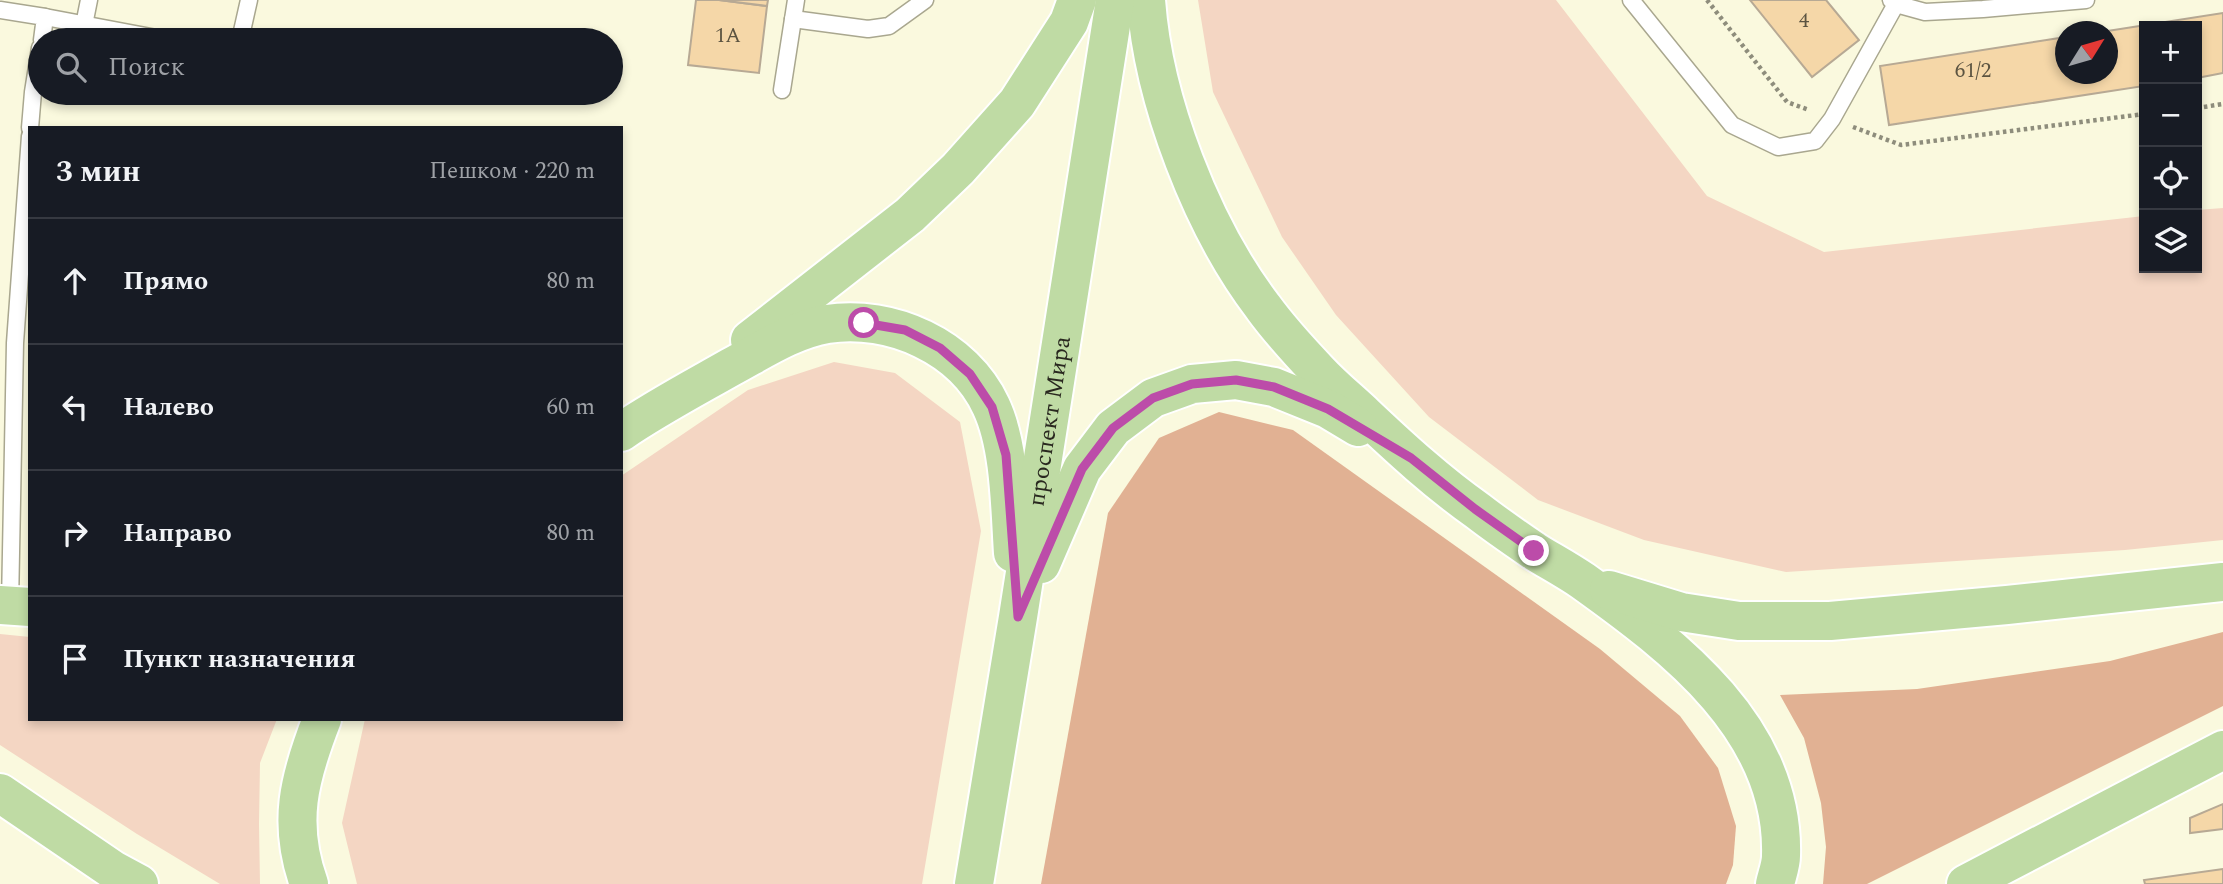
<!DOCTYPE html>
<html lang="ru">
<head>
<meta charset="utf-8">
<style>
	:root { --surface:#171b24; --page:#242831; --text:#f1f3f6; --muted:#9ea1a6; --line:#363941 }
	body { margin:0; font-family:Spectral,serif; background:var(--page); color:var(--text) }
	.controls { position:absolute; right:21px; top:21px; display:grid; overflow:hidden; border-radius:0px; box-shadow:0 4px 10px #0003 }
	.controls button { width:63px; height:63px; display:grid; place-items:center; padding:0; border:0; border-bottom:2px solid var(--line); background:var(--surface); color:var(--text); font:35px sans-serif }
	.compass { position:absolute; left:2055px; top:21px; width:63px; height:63px; border-radius:50%; background:var(--surface); box-shadow:0 4px 10px #0003; rotate:53deg }
	.stop { position:absolute; width:21px; height:21px; margin:-16px; border:5px solid #bc4ca9; border-radius:50%; background:#fff }
	.stop.end { background:#bc4ca9; border-color:#fff; box-shadow:0 2px 7px #0008 }
	.list { margin:0; padding:0; list-style:none }
	h2 { display:flex; justify-content:space-between; align-items:center; height:91px; margin:0; padding:0 28px; font-size:30px }
	h2 small { font-size:23px; font-weight:400; color:var(--muted) }
	.list li { display:grid; grid-template-columns:46px 1fr auto; gap:21px; align-items:center; box-sizing:border-box; height:126px; padding:0 28px; border-top:2px solid var(--line) }
	.list b { display:block; font-size:26px; white-space:nowrap }
	.list em { font-size:23px; font-style:normal; color:var(--muted) }
	.icon { flex:none; width:38px; height:38px; fill:none; stroke:currentColor; stroke-width:2; stroke-linecap:round; stroke-linejoin:round }
	.map { position:relative; flex:none; width:2223px; height:884px; overflow:hidden }
	.search { position:absolute; background:var(--surface); box-shadow:0 4px 10px #0003; left:28px; top:28px; width:595px; height:77px; display:flex; align-items:center; gap:18px; box-sizing:border-box; padding:0 24px; border-radius:38px; color:var(--muted); font-size:26px }
	.panel { position:absolute; background:var(--surface); box-shadow:0 4px 10px #0003; left:28px; top:126px; width:595px; height:595px; border-radius:0px }
	.map>svg:first-child { display:block }
	.green { fill:#f4d6c3 }
	.forest { fill:#e1b193 }
	.building { fill:#f5d7a8; stroke:#b7a994; stroke-width:2 }
	.lines { fill:none; stroke-linecap:round; stroke-linejoin:round }
	.service-casing { stroke:#a9a78f; stroke-width:19 }
	.primary-casing { stroke:#fff; stroke-width:42 }
	.path { stroke:#8e8d7c; stroke-width:4.5; stroke-dasharray:3.5 3.5; stroke-linecap:butt }
	.service { stroke:#fff; stroke-width:16 }
	.primary { stroke:#bfdba4; stroke-width:38 }
	.route { stroke:#bc4ca9; stroke-width:9 }
	.labels { text-anchor:middle; stroke-width:6; stroke-linejoin:round; paint-order:stroke }
	.number-label { font-size:21px; fill:#5c5441 }
	.street-label { font-size:24px; fill:#29281f; stroke:#fff }
</style>
</head>
<body>
<div class="map">
<svg width="2223" height="884" viewBox="0 0 2223 884">
	<rect width="100%" height="100%" fill="#faf9de"/>
	<!-- green -->
	<g class="green">
		<path d="M1198,0H1556L1707,196L1824,252L2144,216V268H2197V210L2223,208V540L2125,550L1786,572L1644,540L1538,500L1429,417L1336,315L1282,237L1213,92Z"/>
		<path d="M834,362L895,373L960,422L981,531L922,884H357L342,823L365,719H621V476L748,390Z"/>
		<path d="M0,634L30,637V719H277L260,763L259,824L260,884H220L137,834L0,745Z"/>
	</g>
	<!-- forest -->
	<g class="forest">
		<path d="M1219,412L1293,430L1600,649L1680,716L1718,768L1736,826L1733,865L1726,884H1041L1108,513L1159,438Z"/>
		<path d="M2223,632V706L1867,884H1823L1826,847L1821,803L1804,738L1780,695L1917,689L2110,661Z"/>
	</g>
	<!-- building -->
	<g class="building">
		<path d="M696,0H719L767,6L759,73L688,65Z"/>
		<path d="M719,0H768L767,6Z"/>
		<path d="M1750,0H1826L1859,40L1812,77Z"/>
		<path d="M2223,13V73L2197,78V26H2144V86L1889,125L1880,66L2066,37V74H2108V32H2101Z"/>
		<path d="M2223,804V829L2190,833V818Z"/>
		<path d="M2223,869V884H2145L2144,880Z"/>
	</g>
	<g class="lines">
		<!-- service casing -->
		<g class="service-casing">
			<g id="service">
				<path d="M1631,0L1732,125L1778,147L1815,141L1832,119L1896,4"/>
				<path d="M1891,0L1896,4L1925,12L1983,9L2086,0"/>
				<path d="M0,10L45,17L42,40"/>
				<path d="M45,17L167,40"/>
				<path d="M793,19L868,29L889,26L925,0"/>
				<path d="M84,25L89,0"/>
				<path d="M240,40L249,0"/>
				<path d="M782,90L796,0"/>
				<path d="M30,128L33,92L40,48"/>
				<path d="M10,605L15,343L30,136"/>
			</g>
		</g>
		<!-- primary casing -->
		<g class="primary-casing">
			<g id="primary">
				<path d="M1146,0C1153,100 1202,227 1263,307C1279,329 1299,351 1319,372C1333,387 1349,400 1365,415C1401,449 1437,482 1478,511C1496,525 1515,538 1534,551C1550,561 1567,570 1583,581C1675,647 1785,730 1781,856C1781,865 1777,875 1775,884"/>
				<path d="M750,340L910,215L958,169L1017,103L1069,22L1077,0"/>
				<path d="M621,432C656,408 694,388 731,367C761,351 792,330 827,324C891,314 964,347 991,406C1010,446 1010,508 1013,553"/>
				<path d="M1041,564L1082,469L1113,428L1153,398L1192,384L1236,380L1274,387L1328,409L1358,427"/>
				<path d="M1609,590L1681,612L1739,621H1830L2007,605L2223,582"/>
				<path d="M0,605L30,607"/>
				<path d="M0,793L113,870L139,884"/>
				<path d="M309,884C287,823 299,778 322,719"/>
				<path id="s1" d="M974,884L1018,617L1115,0"/>
				<path d="M1966,884L2223,750"/>
			</g>
		</g>
		<!-- path -->
		<g class="path">
			<path d="M1707,0L1787,102L1809,110"/>
			<path d="M2197,108L2223,104"/>
			<path d="M1853,127L1901,145L2144,114"/>
		</g>
		<!-- service -->
		<use href="#service" class="service"/>
		<!-- primary -->
		<use href="#primary" class="primary"/>
	</g>
	<g class="lines">
		<!-- route -->
		<path class="route" d="M864,323L905,330L940,348L970,374L992,407L1006,455L1018,617L1082,469L1113,428L1153,398L1192,384L1236,380L1274,387L1328,409L1411,458L1475,509L1534,551"/>
	</g>
	<g class="labels">
		<!-- number labels -->
		<g class="number-label">
			<text x="1804" y="27">4</text>
			<text x="728" y="42">1А</text>
			<text x="1973" y="77">61/2</text>
		</g>
		<!-- street labels -->
		<g class="street-label">
			<text dy="8" stroke="none"><textPath href="#s1" startOffset="469">проспект Мира</textPath></text>
		</g>
	</g>
</svg>
<div class="controls">
<button>+</button>
<button>−</button>
<button><svg class="icon" aria-label="locate" viewBox="0 0 24 24"><circle cx="12" cy="12" r="6"/><path d="M12 2v4M12 18v4M2 12h4M18 12h4"/></svg></button>
<button><svg class="icon" aria-label="layers" viewBox="0 0 24 24"><path d="M12 4l9 5-9 5-9-5zM3 14l9 5 9-5"/></svg></button>
</div>
<svg class="compass" viewBox="-18 -18 36 36"><path d="M0-13l5 13h-10z" fill="#e53935"/><path d="M0 13l5-13h-10z" fill="#9ea1a6"/></svg>
<div class="stop" style="left:864px;top:323px"></div>
<div class="stop end" style="left:1534px;top:551px"></div>
<div class="search"><svg class="icon" aria-label="search" viewBox="0 0 24 24"><circle cx="10" cy="10" r="6"/><path d="M15 15l6 6"/></svg>Поиск</div>
<section class="panel">
<h2>3 мин<small>Пешком · 220 m</small></h2>
<ul class="list">
<li><svg class="icon" aria-label="ahead" viewBox="0 0 24 24"><path d="M12 20V5M6 11l6-6 6 6"/></svg><div><b>Прямо</b></div><em>80 m</em></li>
<li><svg class="icon" aria-label="left" viewBox="0 0 24 24"><path d="M17 20v-9H6M10 6l-5 5 5 5"/></svg><div><b>Налево</b></div><em>60 m</em></li>
<li><svg class="icon" aria-label="right" viewBox="0 0 24 24"><path d="M7 20v-9h11M14 6l5 5-5 5"/></svg><div><b>Направо</b></div><em>80 m</em></li>
<li><svg class="icon" aria-label="arrive" viewBox="0 0 24 24"><path d="M6 21V4h12l-3 4 3 4H6"/></svg><div><b>Пункт назначения</b></div></li>
</ul>
</section>
</div>
</body>
</html>
